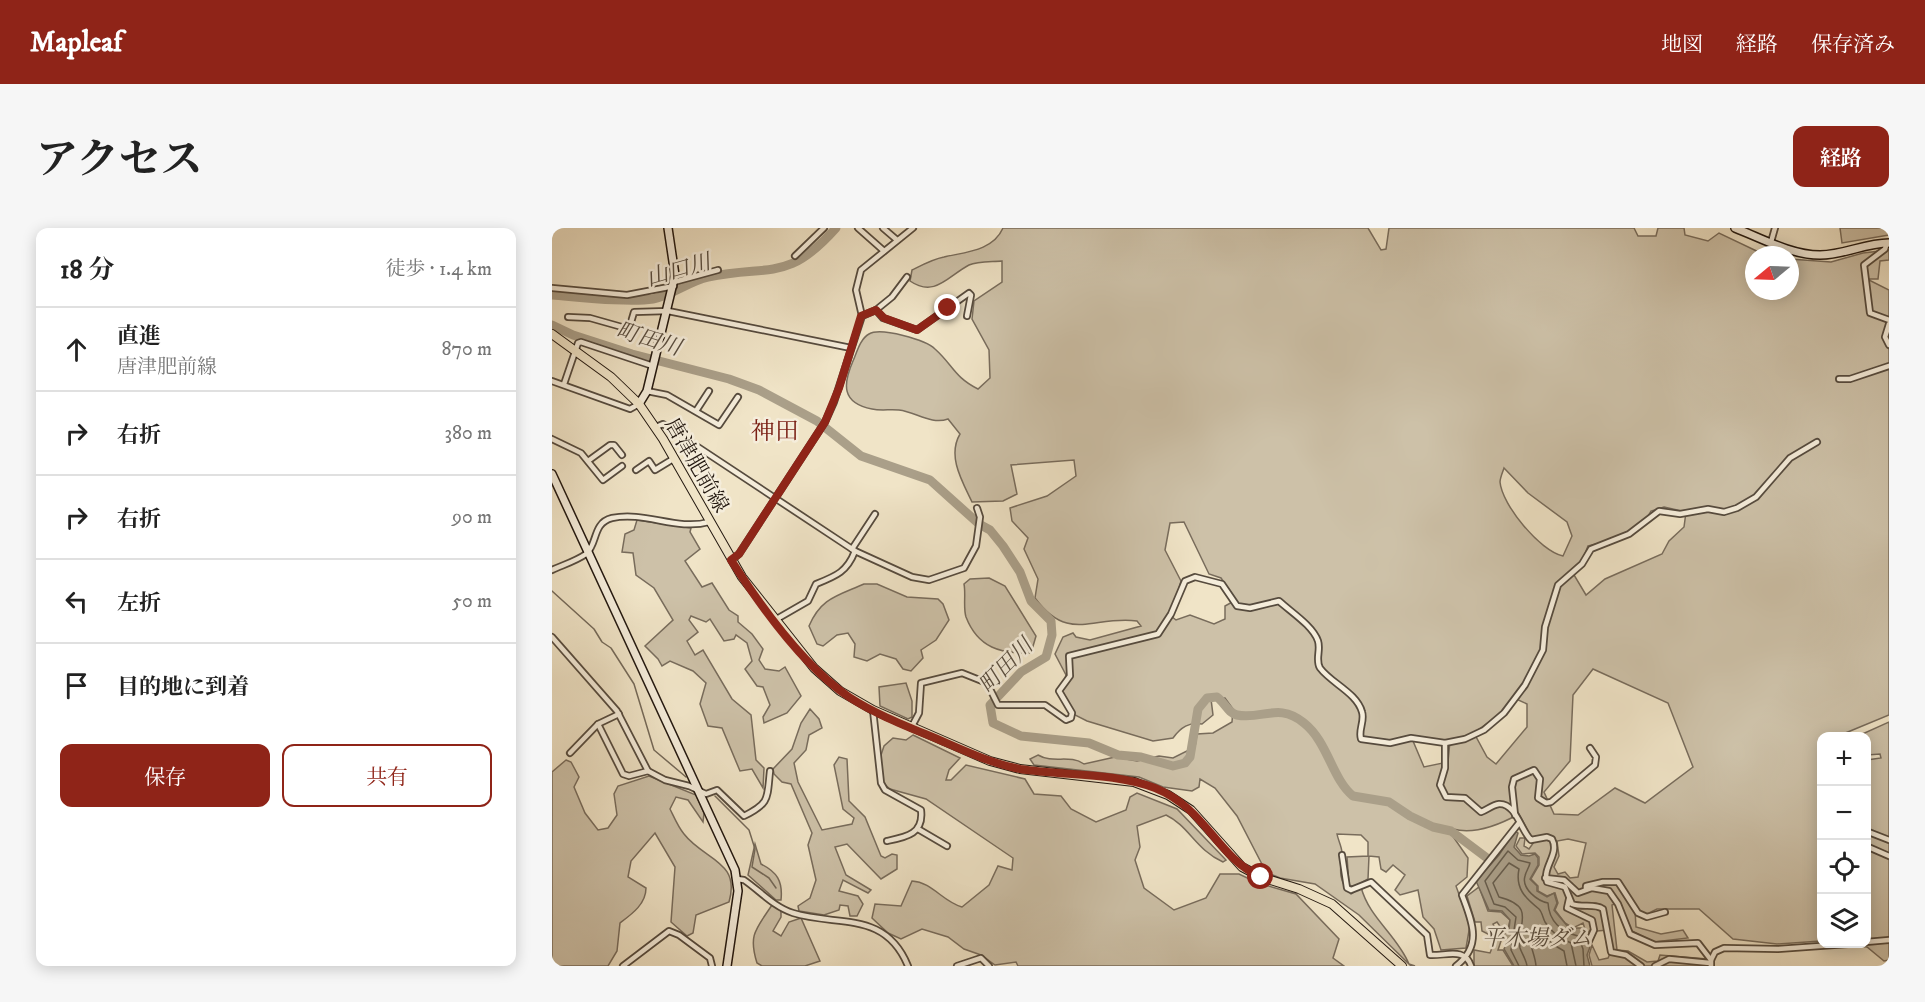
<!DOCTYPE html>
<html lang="ja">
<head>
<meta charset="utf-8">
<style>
	:root { --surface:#fff; --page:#f6f6f6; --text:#222; --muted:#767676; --line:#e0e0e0; --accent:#8f2418 }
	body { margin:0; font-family:"IM FELL DW Pica","Noto Serif JP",serif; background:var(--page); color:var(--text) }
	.controls { position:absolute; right:18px; bottom:18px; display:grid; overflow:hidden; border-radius:12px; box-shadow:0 3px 15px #0003 }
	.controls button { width:54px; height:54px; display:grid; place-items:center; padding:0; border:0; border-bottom:2px solid var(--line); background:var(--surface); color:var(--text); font:30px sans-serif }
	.compass { position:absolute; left:1193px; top:18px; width:54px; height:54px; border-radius:50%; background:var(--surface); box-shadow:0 3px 15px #0003; rotate:251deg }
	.stop { position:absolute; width:18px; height:18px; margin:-14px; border:4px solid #8f2418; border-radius:50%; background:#fff }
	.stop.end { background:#8f2418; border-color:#fff; box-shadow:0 2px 6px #0008 }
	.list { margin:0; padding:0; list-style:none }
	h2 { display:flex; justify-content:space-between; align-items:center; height:78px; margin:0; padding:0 24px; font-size:26px }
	h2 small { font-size:20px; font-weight:400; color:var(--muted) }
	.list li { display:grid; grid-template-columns:39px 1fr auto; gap:18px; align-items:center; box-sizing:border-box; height:84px; padding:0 24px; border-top:2px solid var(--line) }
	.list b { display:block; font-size:22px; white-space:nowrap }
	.list p { margin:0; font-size:20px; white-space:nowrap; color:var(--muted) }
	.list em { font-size:20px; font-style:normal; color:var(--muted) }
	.actions { display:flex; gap:12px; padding:18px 24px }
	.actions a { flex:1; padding:14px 0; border:2px solid var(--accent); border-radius:12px; text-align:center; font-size:21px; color:var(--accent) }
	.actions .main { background:var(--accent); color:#fff }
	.icon { flex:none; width:33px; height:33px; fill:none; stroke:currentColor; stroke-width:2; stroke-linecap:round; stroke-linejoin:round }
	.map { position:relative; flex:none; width:1337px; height:738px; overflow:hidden; border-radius:12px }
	header { display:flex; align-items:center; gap:36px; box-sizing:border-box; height:84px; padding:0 30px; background:var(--accent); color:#fff }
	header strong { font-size:28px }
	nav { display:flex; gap:33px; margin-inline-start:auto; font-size:21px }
	.intro { display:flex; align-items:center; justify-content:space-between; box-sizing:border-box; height:144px; padding:0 36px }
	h1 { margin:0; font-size:42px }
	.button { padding:15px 27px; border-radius:12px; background:var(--accent); color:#fff; font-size:21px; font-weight:700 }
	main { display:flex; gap:36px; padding:0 36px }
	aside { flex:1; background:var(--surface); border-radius:12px; box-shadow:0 3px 15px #0003 }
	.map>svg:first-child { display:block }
	.green { fill:#cdc1a8; stroke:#786c5c; stroke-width:1.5; fill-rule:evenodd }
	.water { fill:#aa9f89; stroke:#746959; stroke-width:1.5 }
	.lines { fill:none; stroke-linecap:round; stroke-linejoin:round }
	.shore { stroke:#665c4c; stroke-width:1.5 }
	.stream { stroke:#746959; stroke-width:1.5 }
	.river { stroke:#aa9f89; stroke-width:9 }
	.street-casing { stroke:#564b3e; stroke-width:8 }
	.secondary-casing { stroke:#231810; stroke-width:10 }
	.primary-casing { stroke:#231810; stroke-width:10 }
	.street { stroke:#f5eddb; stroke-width:4.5 }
	.secondary { stroke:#f5eddb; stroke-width:7 }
	.primary { stroke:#f0e4c7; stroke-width:8 }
	.route { stroke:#8f2418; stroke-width:8 }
	.labels { text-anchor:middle; stroke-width:5; stroke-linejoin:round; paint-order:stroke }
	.street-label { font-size:21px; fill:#231810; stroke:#f5eddb }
	.water-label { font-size:22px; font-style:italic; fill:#594e40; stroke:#f5eddb }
	.quarter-label { font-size:24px; fill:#7a1f14; stroke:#f5eddb }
</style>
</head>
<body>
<header>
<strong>Mapleaf</strong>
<nav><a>地図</a><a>経路</a><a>保存済み</a></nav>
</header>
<div class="intro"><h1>アクセス</h1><a class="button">経路</a></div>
<main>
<aside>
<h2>18 分<small>徒歩 · 1.4 km</small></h2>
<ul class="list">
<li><svg class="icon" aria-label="ahead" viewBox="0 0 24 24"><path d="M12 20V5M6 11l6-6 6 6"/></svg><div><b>直進</b><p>唐津肥前線</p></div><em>870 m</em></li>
<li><svg class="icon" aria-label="right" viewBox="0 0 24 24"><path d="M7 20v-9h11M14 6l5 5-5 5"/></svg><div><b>右折</b></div><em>380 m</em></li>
<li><svg class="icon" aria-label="right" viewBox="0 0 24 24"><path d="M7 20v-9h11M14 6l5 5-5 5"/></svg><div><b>右折</b></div><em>90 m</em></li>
<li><svg class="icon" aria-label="left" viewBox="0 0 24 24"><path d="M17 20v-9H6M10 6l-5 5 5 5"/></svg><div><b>左折</b></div><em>50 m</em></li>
<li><svg class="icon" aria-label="arrive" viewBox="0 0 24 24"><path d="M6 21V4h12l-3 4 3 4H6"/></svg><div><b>目的地に到着</b></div></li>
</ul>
<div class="actions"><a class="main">保存</a><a>共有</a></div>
</aside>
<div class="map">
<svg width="1337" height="738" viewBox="0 0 1337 738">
	<rect width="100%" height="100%" fill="#f0e4c7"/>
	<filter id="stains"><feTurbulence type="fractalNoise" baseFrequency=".00333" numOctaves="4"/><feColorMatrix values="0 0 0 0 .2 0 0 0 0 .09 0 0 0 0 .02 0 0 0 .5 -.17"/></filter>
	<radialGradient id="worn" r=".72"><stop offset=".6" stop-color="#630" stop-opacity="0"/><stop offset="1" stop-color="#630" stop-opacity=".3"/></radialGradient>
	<!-- green -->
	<g class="green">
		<path d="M451,0H816L829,22L834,21L837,0H1082L1086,8H1104L1106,0H1132L1133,7L1156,13L1167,5L1213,27H1202V63H1238V31L1279,34L1311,25L1337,22V32L1328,33L1326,51H1315L1337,62V487L1291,506L1297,508H1270L1269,713L1225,716L1181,711L1147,681H1105L1095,686L1083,682L1084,699L1109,706L1131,702L1136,710L1102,714L1078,702L1068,674L1060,677L1065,722L1076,723L1095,734L1106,733L1108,727L1155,731L1156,738H1040L1037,727L1040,717L1047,732L1056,730L1060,721L1056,702L1045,703L1040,699L1037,704H1034L1031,695L1021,700L1013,695L1003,682L1006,675L1003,665L995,668L986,663V658L979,651L987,637V629L983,625L970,626L964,618L968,610H973L972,618L977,621L982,614L967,586C947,597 922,607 901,601L900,607L916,630L915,649L904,658L918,697L914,720L889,722L882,701L871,689L866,662L848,667L843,662L853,647L841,637L834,644L829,641L827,629L817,628L816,651L802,659L797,657L795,629L816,628V614L809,607L785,606C786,612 790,619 790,625C788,642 786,653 799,666L809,659C817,690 845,707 857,736L863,738H859L807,687L763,656L728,650L714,644L685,588L663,560L648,551L647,559L640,563L611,559L587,549L482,537L478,531L486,527C501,536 518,526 532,536L563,529L585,533L607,528L621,530L643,519L645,506L661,505L680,494L681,481L673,470L659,471L661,487L650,496C637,494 629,499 621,510L601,513L535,493L523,487L509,467L514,447L503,426L511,409L521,405L524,409L538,412L589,398L585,393C541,387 517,416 483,370L486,351L472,321L476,310L460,293L458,280L495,268L524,248L522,232L459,237L465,266L451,273L420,274C410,253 395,228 408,206L396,191C379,197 364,184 347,182C338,181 329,183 320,181C289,175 291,156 301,133C305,124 308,111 317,106C329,99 374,112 383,121C401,137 402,149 426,161L438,150L437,122L420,91L422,73L450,54V33C440,34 426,33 417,37C396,48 383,70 358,53L360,42C370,37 381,31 392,29C413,24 441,23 451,0ZM952,240L976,265L1015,294L1020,308L1011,328C988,323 950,277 948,254C948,250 951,243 952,240ZM1112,279L1134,284L1132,299L1117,313L1110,326L1053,351L1034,367L1019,342L1031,331L1036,318C1062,311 1087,308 1099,283ZM632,294L657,346L669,350L684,372L673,378V391L662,396L638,387L624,392L619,388L629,353L613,322L618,295ZM1041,441L1116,475L1141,539L1093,575L1063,560L1026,587L1002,586L992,564L1018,533L1021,467ZM962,470L975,476V499L944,536L935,529L922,505L945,488ZM861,513H898L896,534L872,539ZM1016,611L1034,615L1026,649L1018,650L1013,644L1006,646L1002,639L1007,628L1005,613Z"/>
		<path d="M1288,0H1337V7L1290,15Z"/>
		<path d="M85,292L139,300L138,304L148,321L133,333L150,359L160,355L177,382L186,388V394L200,406L211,421L207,432L213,441L227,443L233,439L249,468L235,485L212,495L211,489L218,477L211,459L205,458L193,441L200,433L195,415L184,407L182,411L172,413L158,391L154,394L139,388L137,392L146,404L135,413L143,427L151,422L180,471L199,487L204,532L212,540L211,560L200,541L188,543L170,500L156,498L148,476L154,455L141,443L118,433L110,438L106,431L93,418L121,392L102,360L84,347L81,325L70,324L73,306L82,302Z"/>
		<path d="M437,350L453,358L484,408L479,425C449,426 426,420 414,389C411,380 414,366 412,356L418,351Z"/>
		<path d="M312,356H325L355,369L386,371L391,376L397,392L384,412L369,422L371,430L359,443L351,441L344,431L328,426L315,433L302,429L303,416L296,405L285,407L271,418L265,416L257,398C269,370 285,368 312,356Z"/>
		<path d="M354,455L360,473V489L356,491L328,478L327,459Z"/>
		<path d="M258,481L267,491L270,500L257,507L254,522L242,535L246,554L270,602L300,596L302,590L291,581L282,537L287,529L295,531L297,573L313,589L329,628L333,630L340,626L345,627V641L329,651L295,616L283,619L294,647L319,662L316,665L291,652L287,663L306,668L311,676L305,688H298L296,678L288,677L287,682L272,687L247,683L246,678L258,670L264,652L256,617L260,605L239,556L230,554L222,546L221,541L240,521L249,495Z"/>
		<path d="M1337,494V732L1332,733L1315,719L1293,716H1314L1315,532L1329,530L1328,526L1315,527L1314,508H1306Z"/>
		<path d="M361,507L408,530L397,542L394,552H399L414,537L473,551L482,566L509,568L519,581L544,594L574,582L578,569L585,565L625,581L674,632L671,634C644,622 637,598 614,587L585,598L588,619L583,632L592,660L622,682L654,670L668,646H687L706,655L744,666L787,711L781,730L792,738H466L464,734L443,737L429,727L412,721L396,709L370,701L349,711L336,705L320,690L323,676L349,678L360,653C380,654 391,674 410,679L437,657L446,638L460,642L461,630L374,571L338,561L331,555L328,530L332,518L341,510L354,512Z"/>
		<path d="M14,532L19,534L27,549L22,559L33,585L46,602L56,600L65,587L62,566L66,558L97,548L144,567L152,585L151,594L136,572L124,569L118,581C122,589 126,599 132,606C152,632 189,633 177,674L144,687L141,705L135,708L119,694L123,639L103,605L79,633L76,649L94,660C94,676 80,686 68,695L65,723L56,738H0V544Z"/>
		<path d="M203,616L209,636C225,644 231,653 229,672H224L196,647Z"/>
		<path d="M927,659L936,683L949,684L958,692L956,701L952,704L945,694L941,696L949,713L946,722H951L961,738H922V722L938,725L944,710L930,703L929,694H923L915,668Z"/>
		<path d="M220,677L229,682V689L221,703L229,708L237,694L249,690L268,733L253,738H210L205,735C196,707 204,701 220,677Z"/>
	</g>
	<!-- water -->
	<path class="water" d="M963,603L966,605L962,619L969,627L977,628L983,626L986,630V637L978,651L985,658V663L995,669L1002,665L1005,675L1002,682L1017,700H1032L1033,715L1038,719L1035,727L1038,738H962L952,721L955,715L952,706L957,701L958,692L950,683L937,682L924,653L947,627Z"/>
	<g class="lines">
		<!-- shore -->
		<g class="shore">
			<path d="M967,738L959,722L964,689L953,679L942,676L933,653L956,623L966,632L978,635C977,640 974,643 973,648C969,661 986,673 996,675C997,693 1009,704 1026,708L1031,721L1032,738"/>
			<path d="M975,738C974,731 970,726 968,720C964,697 986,679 947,669L941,655L957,635L967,641C963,660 973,670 987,681C990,684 991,690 993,694C999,704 1009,711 1019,715L1024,738"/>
			<path d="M984,738C983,723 972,711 983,698L1002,717L1012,723L1015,738"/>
		</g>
		<!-- stream -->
		<g class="stream">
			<path d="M0,363L42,401L50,414L59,420L82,456L102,522L134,549"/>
			<path d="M163,568L197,602L203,621L200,639L217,650L224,660"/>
		</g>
		<!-- river -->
		<g class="river">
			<path d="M0,67C26,69 77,75 101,71C121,67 137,53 156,49C219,36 235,55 284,0"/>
			<path d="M0,97L21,107L80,126L177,151L207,162L265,193L309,228L378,252L427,296L438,302L451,318L468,344L479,373L499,393L500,407L494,429L469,444L438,477L441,495L469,508L537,515L566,527L589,529L621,538L633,535L638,529L646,481L655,470L665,469C673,475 676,485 685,487C710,492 727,474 752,495C776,514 780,551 801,568L837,574L858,588L881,599L899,603L935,630"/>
		</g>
		<!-- street casing -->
		<g class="street-casing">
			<g id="street">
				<path d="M306,0L332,23"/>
				<path d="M331,0L345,12"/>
				<path d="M1219,14L1223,0"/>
				<path d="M1335,15L1333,21L1312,37L1318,85L1337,92"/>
				<path d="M243,28L272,0"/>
				<path d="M122,54L166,42"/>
				<path d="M0,60L75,67L122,58"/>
				<path d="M324,82L340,69L355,49"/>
				<path d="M310,88L324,82L331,90L365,102L417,65L419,67L415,88"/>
				<path d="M16,89L38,90L77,101L82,84L116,83L299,120"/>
				<path d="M1337,96L1333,109L1337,117"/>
				<path d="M1287,151H1298L1337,138"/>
				<path d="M0,153L78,181L87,176"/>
				<path d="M12,156L26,115L29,114L101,138"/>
				<path d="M95,163L115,167L167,197L186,169"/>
				<path d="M144,183L157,163"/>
				<path d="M104,199L111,196L303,323L360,349L377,352L412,340L424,318L428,289L425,280"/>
				<path d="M0,211L29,225L51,252L70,238"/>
				<path d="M36,233L58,217H62L70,227"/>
				<path d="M84,242L97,233L103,242L121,231"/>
				<path d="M300,321L323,286"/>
				<path d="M180,332L187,326L273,194L282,174L310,88L304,62L309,42L361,0"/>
				<path d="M0,342C11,337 24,333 34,326C46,316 40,295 60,290C93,283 125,303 157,294"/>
				<path d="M223,392L256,373L264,356C284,348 295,344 303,323"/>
				<path d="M0,409L65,483L96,543L113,552L137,558L154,566L165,562L192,588C218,575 215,571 218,543"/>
				<path d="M321,482L329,555L333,562L369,582C372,606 354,609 335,613"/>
				<path d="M46,496L71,546L77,548L96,543"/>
				<path d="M359,500L367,485L369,455L410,445L435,455L446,477H493L514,492L519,490L520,485L507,463L518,448L517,428L606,406L619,386L633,353L643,349L670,356L685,378L698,380L727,373C739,384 761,398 766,413C769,422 763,432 768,440C779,455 805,465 810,484C813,493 806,502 809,511L838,515L859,510L893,515L913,511L932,502L952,485L973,457L991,422L993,399L1006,357L1030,336L1039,321L1077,306L1107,283L1128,286L1156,281L1172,284L1185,280L1204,269L1238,230L1265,214"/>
				<path d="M893,515V540L888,557L894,569L913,570L929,584C935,582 940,577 947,576C964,575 969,603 979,612L995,609L1000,611C1008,626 990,639 995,654L1013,659L1020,676C1030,680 1043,675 1051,681L1059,724L1074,727L1089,738"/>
				<path d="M18,525L46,496L67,486"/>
				<path d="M963,587L960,559L962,551L982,542L988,551L986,570L994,575L999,574L1043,537L1044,529L1038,520"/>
				<path d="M366,601L395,618"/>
				<path d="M1314,603L1337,612"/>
				<path d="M1314,618L1337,628"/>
				<path d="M790,627L795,660L799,662L819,654L875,707L878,727C894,728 913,719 919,738"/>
				<path d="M993,650L1012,652L1026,665L1040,660L1057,663L1066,676L1078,706L1103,717L1146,715L1159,732"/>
				<path d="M185,651L192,652C208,663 222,679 241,685C286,699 333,682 356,738"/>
				<path d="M1034,661V658L1051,654H1066L1086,685L1095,689L1113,684"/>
				<path d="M1017,671L1015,680L1040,692L1042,702L1037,713"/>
				<path d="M1314,714L1337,712"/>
				<path d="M71,738L117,703L127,707L158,730L160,738"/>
				<path d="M405,738L429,730L437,738"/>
				<path d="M904,738C931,717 920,694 910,667L967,595"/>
				<path d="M1103,738L1117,731L1158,735"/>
				<path d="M1159,738V732L1163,724L1172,720L1226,721L1296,716"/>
			</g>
		</g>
		<!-- secondary casing -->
		<g class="secondary-casing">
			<g id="secondary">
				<path d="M1183,0C1209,10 1239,27 1268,27C1292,27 1313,15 1337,15"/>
				<path d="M87,176L95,163L123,47L116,0"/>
				<path d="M0,246L183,642L186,663L175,738"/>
			</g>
		</g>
		<!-- primary casing -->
		<g class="primary-casing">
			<path id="primary" d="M0,106L59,149L87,176L111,211L190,349L262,440L288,463L321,482L438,533L468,541L582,554L616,567L639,582L690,639L709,649L747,661L780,676L850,738"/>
		</g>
		<!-- street -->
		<use href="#street" class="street"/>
		<!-- secondary -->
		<use href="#secondary" class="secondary"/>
		<!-- primary -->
		<use href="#primary" class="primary"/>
	</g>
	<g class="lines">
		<!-- route -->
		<path class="route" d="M396,80L365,102L332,90L324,82L309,88L287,160L273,194L187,326L179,332C209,379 251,438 297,469C323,486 354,498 383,510C411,522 438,535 468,541C512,548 561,544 603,560C655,581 664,629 709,649"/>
	</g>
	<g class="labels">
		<!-- street labels -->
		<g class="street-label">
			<text transform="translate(145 237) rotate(60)" y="7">唐津肥前線</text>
		</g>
		<!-- water labels -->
		<g class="water-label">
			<text transform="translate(126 41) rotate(-16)" y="8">山口川</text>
			<text transform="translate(97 110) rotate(17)" y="8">町田川</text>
			<text transform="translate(453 437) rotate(-46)" y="8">町田川</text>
			<text x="985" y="717">平木場ダム</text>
		</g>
		<!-- quarter labels -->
		<g class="quarter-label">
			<text x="223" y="211">神田</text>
		</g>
	</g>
	<rect width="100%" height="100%" filter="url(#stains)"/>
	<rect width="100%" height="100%" fill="url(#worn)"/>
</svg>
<div class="controls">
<button>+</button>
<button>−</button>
<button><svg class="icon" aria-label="locate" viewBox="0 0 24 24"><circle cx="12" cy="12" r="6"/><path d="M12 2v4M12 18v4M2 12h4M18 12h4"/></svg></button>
<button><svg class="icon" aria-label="layers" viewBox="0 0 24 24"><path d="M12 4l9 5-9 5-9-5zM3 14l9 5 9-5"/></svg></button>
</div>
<svg class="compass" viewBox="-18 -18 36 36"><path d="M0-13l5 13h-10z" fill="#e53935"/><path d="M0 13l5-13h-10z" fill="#767676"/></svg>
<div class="stop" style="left:709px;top:649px"></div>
<div class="stop end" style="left:396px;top:80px"></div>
</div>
</main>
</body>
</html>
